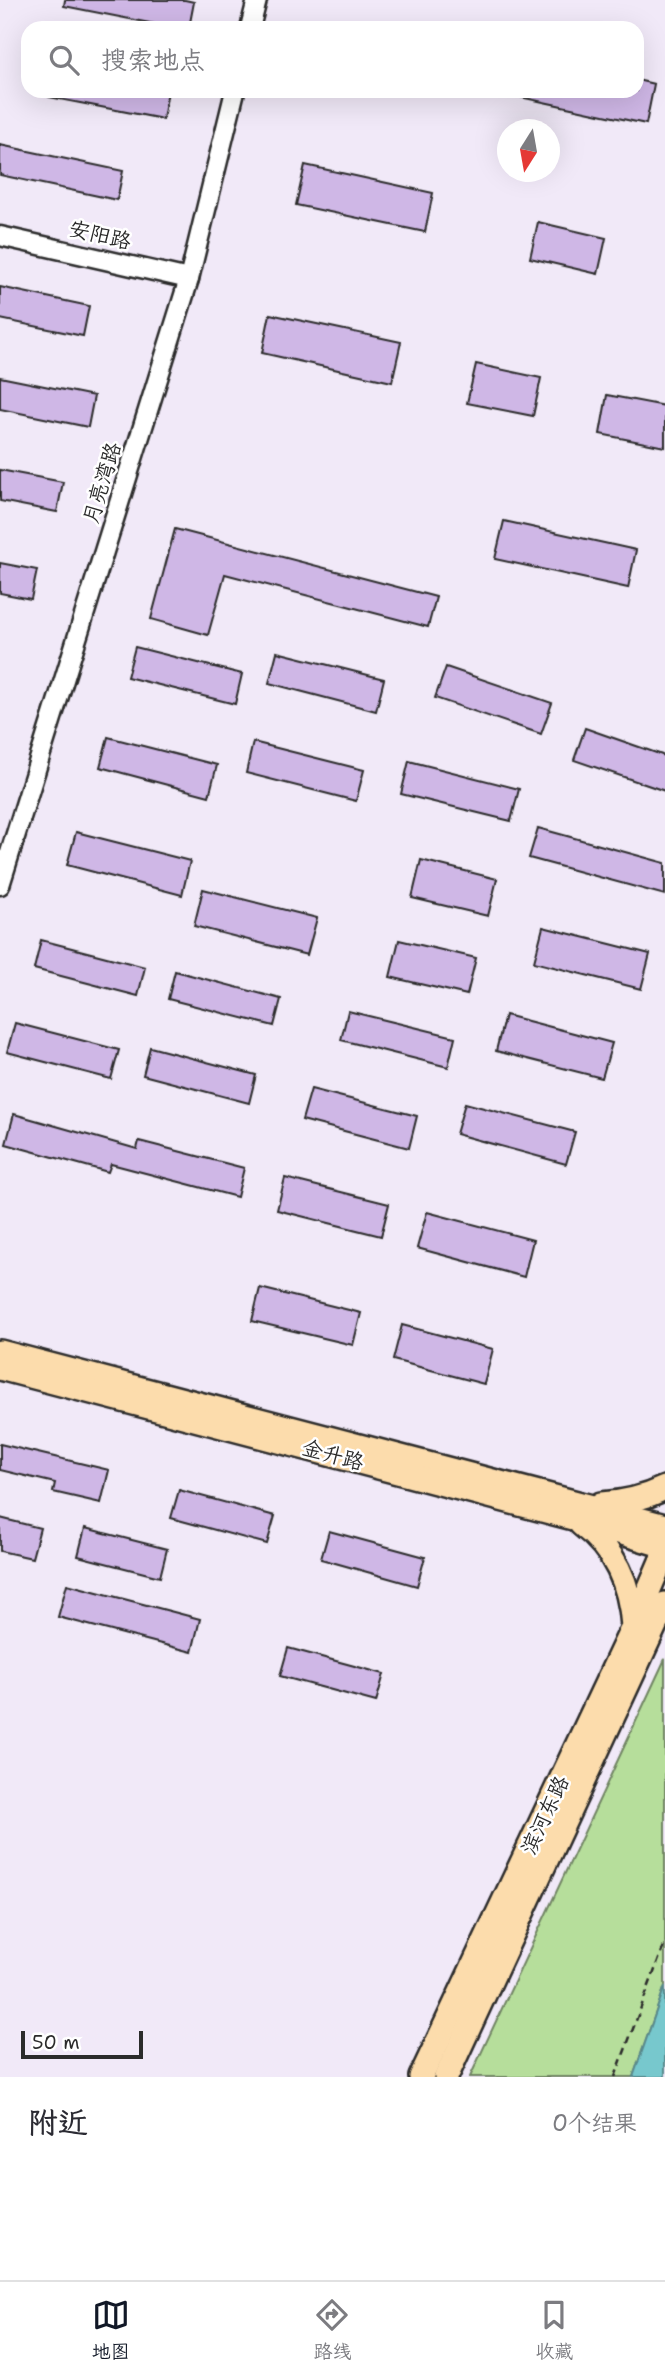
<!DOCTYPE html>
<html lang="zh">
<head>
<meta charset="utf-8">
<style>
	:root { --surface:#fff; --page:#f7f7f7; --text:#2b2b33; --muted:#7c7c81; --line:#e1e1e2; --accent:#111827 }
	body { margin:0; font-family:"Shantell Sans","LXGW WenKai TC",sans-serif; background:var(--page); color:var(--text) }
	.compass { position:absolute; left:497px; top:119px; width:63px; height:63px; border-radius:50%; background:var(--surface); box-shadow:0 7px 28px #0002; rotate:191deg }
	.scale { position:absolute; left:21px; bottom:18px; width:122px; box-sizing:border-box; padding-left:7px; border:4px solid #2b2b2b; border-top:0; font-size:19px; line-height:24px; white-space:nowrap; color:#2b2b2b; -webkit-text-stroke:5px #fff; paint-order:stroke }
	.list { margin:0; padding:0; list-style:none }
	h2 { display:flex; justify-content:space-between; align-items:center; height:91px; margin:0; padding:0 28px; font-size:30px }
	h2 small { font-size:23px; font-weight:400; color:var(--muted) }
	.icon { flex:none; width:38px; height:38px; fill:none; stroke:currentColor; stroke-width:2; stroke-linecap:round; stroke-linejoin:round }
	.map { position:relative; flex:none; width:665px; height:2077px; overflow:hidden }
	.search { position:absolute; background:var(--surface); box-shadow:0 7px 28px #0002; left:21px; right:21px; top:21px; height:77px; display:flex; align-items:center; gap:18px; box-sizing:border-box; padding:0 24px; border-radius:21px; color:var(--muted); font-size:26px }
	.sheet { height:203px; background:var(--surface) }
	nav { display:flex; justify-content:space-around; align-items:center; box-sizing:border-box; height:98px; border-top:2px solid var(--line); background:var(--surface); font-size:19px; color:var(--muted) }
	nav a { display:grid; justify-items:center; gap:4px }
	nav .on { color:var(--accent) }
	.map>svg:first-child { display:block }
	.green { fill:#b6de9b; stroke:#708463; stroke-width:2 }
	.water { fill:#77c8cd; stroke:#59898c; stroke-width:2 }
	.building { fill:#cfb7e6; stroke:#2b2b2b; stroke-width:2 }
	.lines { fill:none; stroke-linecap:round; stroke-linejoin:round }
	.minor-casing { stroke:#2b2b2b; stroke-width:23 }
	.major-casing { stroke:#2b2b2b; stroke-width:28 }
	.path { stroke:#2b2b2b; stroke-width:2.5; stroke-dasharray:7 5; stroke-linecap:butt }
	.minor { stroke:#fff; stroke-width:18 }
	.major { stroke:#fcdcac; stroke-width:23 }
	.labels { text-anchor:middle; stroke-width:5; stroke-linejoin:round; paint-order:stroke }
	.street-label { font-size:21px; fill:#2b2b2b; stroke:#fff }
</style>
</head>
<body>
<div class="map">
<svg width="665" height="2077" viewBox="0 0 665 2077">
	<rect width="100%" height="100%" fill="#f1e9f8"/>
	<filter id="ink" filterUnits="userSpaceOnUse"><feTurbulence type="fractalNoise" baseFrequency=".0143" numOctaves="2"/><feDisplacementMap in="SourceGraphic" scale="14" xChannelSelector="R" yChannelSelector="G"/><feConvolveMatrix kernelMatrix="1 2 1 2 8 2 1 2 1" color-interpolation-filters="sRGB"/></filter>
	<g filter="url(#ink)">
		<!-- green -->
		<path class="green" d="M665,1659V1986L633,2077H470Z"/>
		<!-- water -->
		<path class="water" d="M665,1986V2077H633Z"/>
		<!-- building -->
		<g class="building">
			<path d="M65,0H185L194,2L189,28H175L64,6Z"/>
			<path d="M637,80L654,84L646,124L520,97L521,91H637Z"/>
			<path d="M50,91H168L163,119L49,97Z"/>
			<path d="M0,145L123,171L117,200L0,175Z"/>
			<path d="M305,165L433,193L425,232L296,205Z"/>
			<path d="M538,222L606,238L598,274L530,258Z"/>
			<path d="M0,287L89,306L83,336L0,319Z"/>
			<path d="M270,314L401,342L392,382L262,353Z"/>
			<path d="M476,364L541,378L533,416L467,403Z"/>
			<path d="M0,377L94,396L88,427L0,409Z"/>
			<path d="M607,395L665,406V447L600,434Z"/>
			<path d="M0,470L63,482L57,512L0,501Z"/>
			<path d="M504,521L636,550L628,588L495,559Z"/>
			<path d="M175,529L436,597L428,627L225,574L208,635L151,619Z"/>
			<path d="M0,563L37,570L31,599L0,593Z"/>
			<path d="M135,647L242,674L235,704L127,677Z"/>
			<path d="M277,652L384,679L376,711L269,683Z"/>
			<path d="M446,667L552,703L541,734L435,698Z"/>
			<path d="M585,728L665,756V791L574,760Z"/>
			<path d="M108,737L217,765L209,796L100,767Z"/>
			<path d="M253,742L364,770L356,801L246,773Z"/>
			<path d="M409,761L519,789L511,821L401,794Z"/>
			<path d="M538,828L665,863V895L529,858Z"/>
			<path d="M76,832L190,861L182,895L67,865Z"/>
			<path d="M421,860L497,879L488,916L412,898Z"/>
			<path d="M203,889L317,918L307,955L194,926Z"/>
			<path d="M543,927L650,954L641,989L534,962Z"/>
			<path d="M41,940L145,967L138,996L34,969Z"/>
			<path d="M399,940L476,958L467,995L390,977Z"/>
			<path d="M175,971L281,999L274,1026L168,999Z"/>
			<path d="M348,1011L455,1037L448,1067L341,1040Z"/>
			<path d="M505,1015L612,1043L602,1078L496,1051Z"/>
			<path d="M15,1023L119,1050L111,1079L7,1052Z"/>
			<path d="M150,1047L256,1075L249,1103L143,1075Z"/>
			<path d="M311,1089L417,1116L409,1148L302,1120Z"/>
			<path d="M465,1103L575,1132L566,1164L456,1134Z"/>
			<path d="M14,1114L137,1149L139,1141L244,1168L237,1197L111,1164L108,1172L6,1144Z"/>
			<path d="M285,1178L389,1204L381,1236L277,1210Z"/>
			<path d="M427,1212L533,1240L524,1277L417,1248Z"/>
			<path d="M260,1288L361,1313L353,1345L252,1321Z"/>
			<path d="M402,1325L493,1349L484,1384L393,1360Z"/>
			<path d="M0,1444L109,1470L101,1503L53,1492L55,1483L0,1470Z"/>
			<path d="M179,1490L275,1516L267,1544L171,1518Z"/>
			<path d="M0,1518L40,1528L32,1558L0,1551Z"/>
			<path d="M85,1528L167,1549L160,1577L78,1556Z"/>
			<path d="M329,1531L425,1557L417,1586L321,1559Z"/>
			<path d="M67,1584L200,1619L192,1652L58,1617Z"/>
			<path d="M288,1648L384,1674L376,1702L280,1676Z"/>
		</g>
		<g class="lines">
			<!-- minor casing -->
			<g class="minor-casing">
				<g id="minor">
					<path d="M250,28L257,0"/>
					<path d="M0,236L189,279"/>
					<path d="M0,885L189,279L235,91"/>
				</g>
			</g>
			<!-- major casing -->
			<g class="major-casing">
				<g id="major">
					<path d="M0,1352L665,1526"/>
					<path d="M0,1368L573,1518L665,1546"/>
					<path d="M601,1504C624,1503 644,1498 665,1488"/>
					<path d="M581,1524C615,1550 630,1584 633,1626"/>
					<path d="M421,2077L633,1627L665,1552"/>
					<path d="M446,2077L665,1604"/>
				</g>
			</g>
			<!-- path -->
			<path class="path" d="M615,2077L665,1943"/>
			<!-- minor -->
			<use href="#minor" class="minor"/>
			<!-- major -->
			<use href="#major" class="major"/>
		</g>
	</g>
	<g class="labels">
		<!-- street labels -->
		<g class="street-label">
			<text transform="translate(100 235) rotate(13)" y="7">安阳路</text>
			<text transform="translate(102 483) rotate(-73)" y="7">月亮湾路</text>
			<text transform="translate(333 1455) rotate(15)" y="7">金升路</text>
			<text transform="translate(545 1815) rotate(-65)" y="7">滨河东路</text>
		</g>
	</g>
</svg>
<svg class="compass" viewBox="-18 -18 36 36"><path d="M0-13l5 13h-10z" fill="#e53935"/><path d="M0 13l5-13h-10z" fill="#7c7c81"/></svg>
<div class="scale">50 m</div>
<div class="search"><svg class="icon" aria-label="search" viewBox="0 0 24 24"><circle cx="10" cy="10" r="6"/><path d="M15 15l6 6"/></svg>搜索地点</div>
</div>
<section class="sheet">
<h2>附近<small>0个结果</small></h2>
<ul class="list">
</ul>
</section>
<nav>
<a class="on"><svg class="icon" aria-label="map" viewBox="0 0 24 24"><path d="M3 6l6-2 6 2 6-2v14l-6 2-6-2-6 2zM9 4v14M15 6v14"/></svg>地图</a>
<a><svg class="icon" aria-label="directions" viewBox="0 0 24 24"><path d="M12 3l9 9-9 9-9-9zM9 14v-3h6M13 9l2 2-2 2"/></svg>路线</a>
<a><svg class="icon" aria-label="saved" viewBox="0 0 24 24"><path d="M7 4h10v16l-5-4-5 4z"/></svg>收藏</a>
</nav>
</body>
</html>
